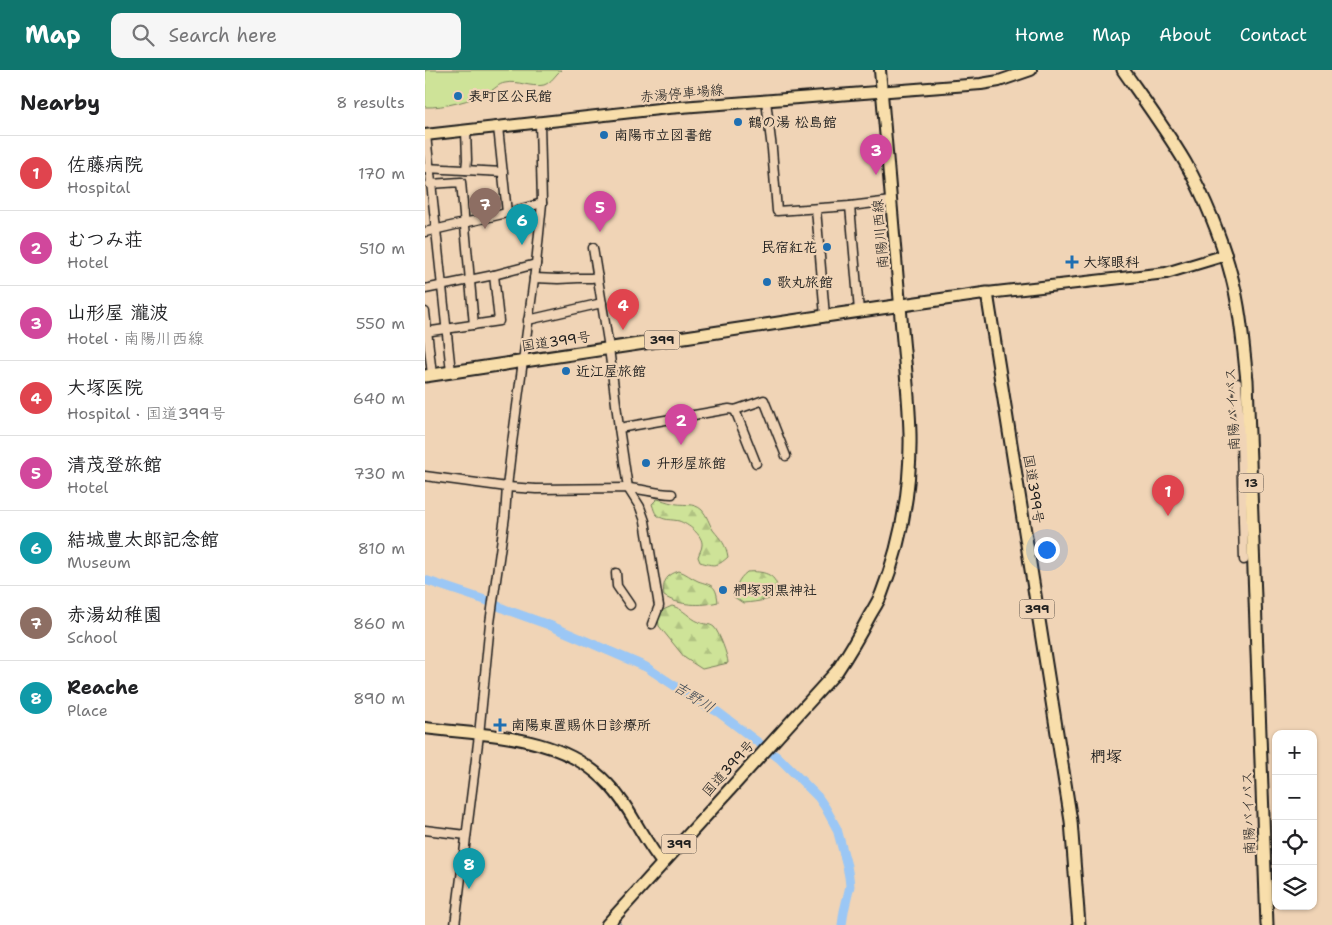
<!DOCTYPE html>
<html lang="en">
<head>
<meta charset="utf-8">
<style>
	:root { --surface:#fff; --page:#f6f6f6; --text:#202124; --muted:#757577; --line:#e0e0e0; --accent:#0f766e }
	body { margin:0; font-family:"Shantell Sans","Klee One",sans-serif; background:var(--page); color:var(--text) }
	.controls { position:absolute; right:15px; bottom:15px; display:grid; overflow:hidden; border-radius:10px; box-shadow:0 1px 4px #0004 }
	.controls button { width:45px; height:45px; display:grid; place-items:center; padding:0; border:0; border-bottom:1px solid var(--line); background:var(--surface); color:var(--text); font:25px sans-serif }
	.you { position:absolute; left:621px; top:479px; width:18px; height:18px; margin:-12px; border:4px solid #fff; border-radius:50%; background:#1a73e8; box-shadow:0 0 0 8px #1a73e833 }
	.badge { display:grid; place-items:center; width:32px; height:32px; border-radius:50%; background:var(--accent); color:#fff; font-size:16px; font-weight:700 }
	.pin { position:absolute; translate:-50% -41px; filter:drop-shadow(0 1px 2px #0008) }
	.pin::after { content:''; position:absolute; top:26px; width:18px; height:15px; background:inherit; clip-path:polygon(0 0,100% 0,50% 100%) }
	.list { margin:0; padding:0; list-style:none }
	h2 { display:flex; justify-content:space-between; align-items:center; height:65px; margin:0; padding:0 20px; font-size:21px }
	h2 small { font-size:16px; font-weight:400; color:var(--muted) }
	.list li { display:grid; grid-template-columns:32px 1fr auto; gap:15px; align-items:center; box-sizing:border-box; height:75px; padding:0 20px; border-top:1px solid var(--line) }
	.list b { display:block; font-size:19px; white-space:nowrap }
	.list p { margin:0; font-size:16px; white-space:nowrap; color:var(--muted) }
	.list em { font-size:16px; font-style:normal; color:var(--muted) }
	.icon { flex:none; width:28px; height:28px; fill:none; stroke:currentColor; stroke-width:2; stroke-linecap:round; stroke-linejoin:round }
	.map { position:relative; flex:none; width:907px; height:855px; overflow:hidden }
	header { display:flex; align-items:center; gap:30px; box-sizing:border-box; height:70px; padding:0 25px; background:var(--accent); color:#fff }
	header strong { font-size:24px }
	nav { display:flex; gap:28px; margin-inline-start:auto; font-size:18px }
	.search { width:350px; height:45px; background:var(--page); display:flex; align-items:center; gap:12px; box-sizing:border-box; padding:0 18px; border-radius:10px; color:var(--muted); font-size:19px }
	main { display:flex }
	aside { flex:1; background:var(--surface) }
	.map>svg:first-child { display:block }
	.green { fill:#cee398; stroke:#75805a }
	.forest { fill:url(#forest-firs); stroke:#75805a }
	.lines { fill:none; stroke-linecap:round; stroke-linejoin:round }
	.stream { stroke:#68839e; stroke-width:1 }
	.river { stroke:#9bc7f5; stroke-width:9 }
	.minor-casing { stroke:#1c1c1c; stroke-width:11 }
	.major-casing { stroke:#1c1c1c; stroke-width:14 }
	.highway-casing { stroke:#1c1c1c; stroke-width:15 }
	.minor { stroke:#f0d4b6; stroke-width:8 }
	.major { stroke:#f8deab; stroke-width:10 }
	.highway { stroke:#f8deab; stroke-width:11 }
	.poi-dot { fill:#1f6fb2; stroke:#f0d4b6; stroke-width:2 }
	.labels { text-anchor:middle; stroke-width:4.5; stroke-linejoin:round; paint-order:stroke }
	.shield { fill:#f0d4b6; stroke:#5c534a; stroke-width:1 }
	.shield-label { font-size:12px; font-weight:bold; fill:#1c1c1c }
	.street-label { font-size:14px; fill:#1c1c1c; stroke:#f0d4b6 }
	.poi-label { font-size:14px; font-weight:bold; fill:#1c1c1c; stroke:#f0d4b6; text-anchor:start }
	.water-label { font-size:15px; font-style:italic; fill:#3c4752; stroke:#f0d4b6 }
	.quarter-label { font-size:16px; font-weight:bold; fill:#1c1c1c; stroke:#f0d4b6 }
</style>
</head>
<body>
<header>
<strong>Map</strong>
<div class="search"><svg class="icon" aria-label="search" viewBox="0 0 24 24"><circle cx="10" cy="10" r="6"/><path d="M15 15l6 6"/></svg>Search here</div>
<nav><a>Home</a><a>Map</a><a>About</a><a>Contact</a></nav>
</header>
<main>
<aside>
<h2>Nearby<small>8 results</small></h2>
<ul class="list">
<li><span class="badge" style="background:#e0444e">1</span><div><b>佐藤病院</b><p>Hospital</p></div><em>170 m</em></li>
<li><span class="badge" style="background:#d1479c">2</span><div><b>むつみ荘</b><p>Hotel</p></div><em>510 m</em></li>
<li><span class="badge" style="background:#d1479c">3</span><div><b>山形屋 瀧波</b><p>Hotel · 南陽川西線</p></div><em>550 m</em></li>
<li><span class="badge" style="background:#e0444e">4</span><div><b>大塚医院</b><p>Hospital · 国道399号</p></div><em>640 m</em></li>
<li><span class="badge" style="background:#d1479c">5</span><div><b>清茂登旅館</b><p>Hotel</p></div><em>730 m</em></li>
<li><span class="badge" style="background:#0f9aa8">6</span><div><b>結城豊太郎記念館</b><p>Museum</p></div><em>810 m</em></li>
<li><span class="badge" style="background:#8d6e63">7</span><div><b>赤湯幼稚園</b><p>School</p></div><em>860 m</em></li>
<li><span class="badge" style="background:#0f9aa8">8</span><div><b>Reache</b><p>Place</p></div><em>890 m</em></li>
</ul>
</aside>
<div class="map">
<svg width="907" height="855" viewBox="0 0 907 855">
	<defs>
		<pattern id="forest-firs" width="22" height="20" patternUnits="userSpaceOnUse" patternTransform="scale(1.25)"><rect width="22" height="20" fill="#cee398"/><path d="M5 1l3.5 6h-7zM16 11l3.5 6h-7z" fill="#b0c282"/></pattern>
	</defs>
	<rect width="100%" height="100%" fill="#f0d4b6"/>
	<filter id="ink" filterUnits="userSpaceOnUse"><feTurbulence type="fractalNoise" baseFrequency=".02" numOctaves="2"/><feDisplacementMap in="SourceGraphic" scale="10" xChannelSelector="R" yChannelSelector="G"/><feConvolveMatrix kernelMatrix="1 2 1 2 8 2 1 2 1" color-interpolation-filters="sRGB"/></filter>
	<g filter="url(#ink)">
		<!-- green -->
		<path class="green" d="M0,0H136C130,5 127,12 119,15C105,18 93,10 80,13C73,14 70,19 64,22C48,30 18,38 0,37Z"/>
		<!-- forest -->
		<g class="forest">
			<path d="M232,429C238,430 242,432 247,433C257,436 269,432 277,440C282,445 284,454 288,460C296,470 301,474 303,487C292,497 289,496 275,492L273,487C274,483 277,479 277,475C278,465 263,454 254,451C246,449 239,451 232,445C229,442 229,439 227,434Z"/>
			<path d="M254,501C261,503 266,508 273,511C287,516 291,514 293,532C277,536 254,536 239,526C237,512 241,505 254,501Z"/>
			<path d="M322,502C334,501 349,502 352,516C353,520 353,524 349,527C346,530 323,533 318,533L309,527C311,516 313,509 322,502Z"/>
			<path d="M247,536C259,539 264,548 274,552C279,555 284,553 289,557C294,562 303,586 303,593L277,599L260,588L234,556L233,548L238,540Z"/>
		</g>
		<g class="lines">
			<!-- stream -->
			<path class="stream" d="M194,851L196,855"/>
			<!-- river -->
			<path class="river" d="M0,510L60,530L82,540L124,555L221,597L279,635L293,642L355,689L393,727L400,737L412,759L422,796L424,807L425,816L419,841L417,855"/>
			<!-- minor casing -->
			<g class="minor-casing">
				<g id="minor">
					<path d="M341,31L347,79L352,141L425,136L466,131"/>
					<path d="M73,57L82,143"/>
					<path d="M1,65L26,302"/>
					<path d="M0,98L78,102"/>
					<path d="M41,100L42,90L41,60"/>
					<path d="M5,114L36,112L49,255"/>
					<path d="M425,136L434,241"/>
					<path d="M391,139L400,246"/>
					<path d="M0,162L82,143L117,133"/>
					<path d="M168,178L184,278L194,358L203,418L215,437L220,451L234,536L227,554"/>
					<path d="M109,208L133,209L154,208H166L173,207"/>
					<path d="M0,219L69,205L111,194"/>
					<path d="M0,242L7,305"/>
					<path d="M103,250L177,233"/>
					<path d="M0,262L74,251L69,205"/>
					<path d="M812,313L816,372L819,490"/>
					<path d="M310,340L331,393"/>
					<path d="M194,358L304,339L310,340L339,330L361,386"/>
					<path d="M0,406L82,417L111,419L203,418C218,419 232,424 247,424"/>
					<path d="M191,503L192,516L205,535"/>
					<path d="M0,760L41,765"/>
					<path d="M30,855L54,665L65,553L80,446L82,417L87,373L111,194L117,133L115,53"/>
				</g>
			</g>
			<!-- major casing -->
			<g class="major-casing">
				<g id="major">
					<path d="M455,0L475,235"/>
					<path d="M0,65L243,38L556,14L574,11L606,0"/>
					<path d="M562,223L741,203L801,185"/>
					<path d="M0,658C63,666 137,664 183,714C199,730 208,749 220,768C225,776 231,785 237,793"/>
				</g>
			</g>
			<!-- highway casing -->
			<g class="highway-casing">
				<g id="highway">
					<path d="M698,0C719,30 741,60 760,92C779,125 798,172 807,208C816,242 818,276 822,310L842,855"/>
					<path d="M0,306L400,246L562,223L646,751L654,855"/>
					<path d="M182,855L412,601C424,583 435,564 445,545C449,538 453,532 456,525C476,474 486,419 485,364C484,321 478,278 475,235"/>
				</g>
			</g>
			<!-- minor -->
			<use href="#minor" class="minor"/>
			<!-- major -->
			<use href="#major" class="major"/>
			<!-- highway -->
			<use href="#highway" class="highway"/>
		</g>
	</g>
	<!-- markers -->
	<g class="poi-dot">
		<circle cx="33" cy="26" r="5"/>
		<circle cx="313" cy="52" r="5"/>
		<circle cx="179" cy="65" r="5"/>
		<circle cx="402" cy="177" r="5"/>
		<path d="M644.5 184.5h5v5h5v5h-5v5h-5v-5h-5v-5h5z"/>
		<circle cx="342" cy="212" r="5"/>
		<circle cx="141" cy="301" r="5"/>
		<circle cx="221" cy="393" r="5"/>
		<circle cx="298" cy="520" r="5"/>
		<path d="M72.5 647.5h5v5h5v5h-5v5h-5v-5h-5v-5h5z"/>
	</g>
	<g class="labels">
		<!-- shield labels -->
		<g class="shield">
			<rect x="219.5" y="260.5" width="35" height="19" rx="4"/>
			<rect x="813.5" y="403.5" width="25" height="19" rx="4"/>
			<rect x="594.5" y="529.5" width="35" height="19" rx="4"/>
			<rect x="236.5" y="764.5" width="35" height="19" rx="4"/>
		</g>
		<g class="shield-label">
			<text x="237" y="274">399</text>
			<text x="826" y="417">13</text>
			<text x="612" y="543">399</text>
			<text x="254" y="778">399</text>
		</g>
		<!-- street labels -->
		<g class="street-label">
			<text transform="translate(257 23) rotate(-5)" y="5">赤湯停車場線</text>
			<text transform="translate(455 164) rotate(-95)" y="5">南陽川西線</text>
			<text transform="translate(131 271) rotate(-8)" y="5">国道399号</text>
			<text transform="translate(807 339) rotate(-93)" y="5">南陽バイパス</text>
			<text transform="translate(609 419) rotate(81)" y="5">国道399号</text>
			<text transform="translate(303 698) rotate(-48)" y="5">国道399号</text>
			<text transform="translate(823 743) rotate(-92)" y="5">南陽バイパス</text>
		</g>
		<!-- poi labels -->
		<g class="poi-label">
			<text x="43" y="31">表町区公民館</text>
			<text x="323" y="57">鶴の湯 松島館</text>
			<text x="189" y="70">南陽市立図書館</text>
			<text x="392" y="182" text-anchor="end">民宿紅花</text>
			<text x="658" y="197">大塚眼科</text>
			<text x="352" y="217">歌丸旅館</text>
			<text x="151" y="306">近江屋旅館</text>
			<text x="231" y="398">升形屋旅館</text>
			<text x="308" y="525">椚塚羽黒神社</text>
			<text x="86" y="660">南陽東置賜休日診療所</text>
		</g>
		<!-- water labels -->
		<g class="water-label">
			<text transform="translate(269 627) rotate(32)" y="5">吉野川</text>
		</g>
		<!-- quarter labels -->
		<g class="quarter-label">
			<text x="681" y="692">椚塚</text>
		</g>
	</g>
</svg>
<div class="controls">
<button>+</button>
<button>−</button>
<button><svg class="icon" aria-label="locate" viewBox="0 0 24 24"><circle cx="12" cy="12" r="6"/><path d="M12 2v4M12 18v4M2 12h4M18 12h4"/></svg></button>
<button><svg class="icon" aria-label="layers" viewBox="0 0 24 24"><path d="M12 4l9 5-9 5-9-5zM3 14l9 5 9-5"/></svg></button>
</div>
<div class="you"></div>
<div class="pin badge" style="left:743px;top:446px;background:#e0444e">1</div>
<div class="pin badge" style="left:256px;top:375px;background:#d1479c">2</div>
<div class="pin badge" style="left:451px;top:105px;background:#d1479c">3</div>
<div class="pin badge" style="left:198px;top:260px;background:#e0444e">4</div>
<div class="pin badge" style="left:175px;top:162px;background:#d1479c">5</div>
<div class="pin badge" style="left:97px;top:175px;background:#0f9aa8">6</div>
<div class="pin badge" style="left:60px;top:159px;background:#8d6e63">7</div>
<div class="pin badge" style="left:44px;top:819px;background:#0f9aa8">8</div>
</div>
</main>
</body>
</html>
